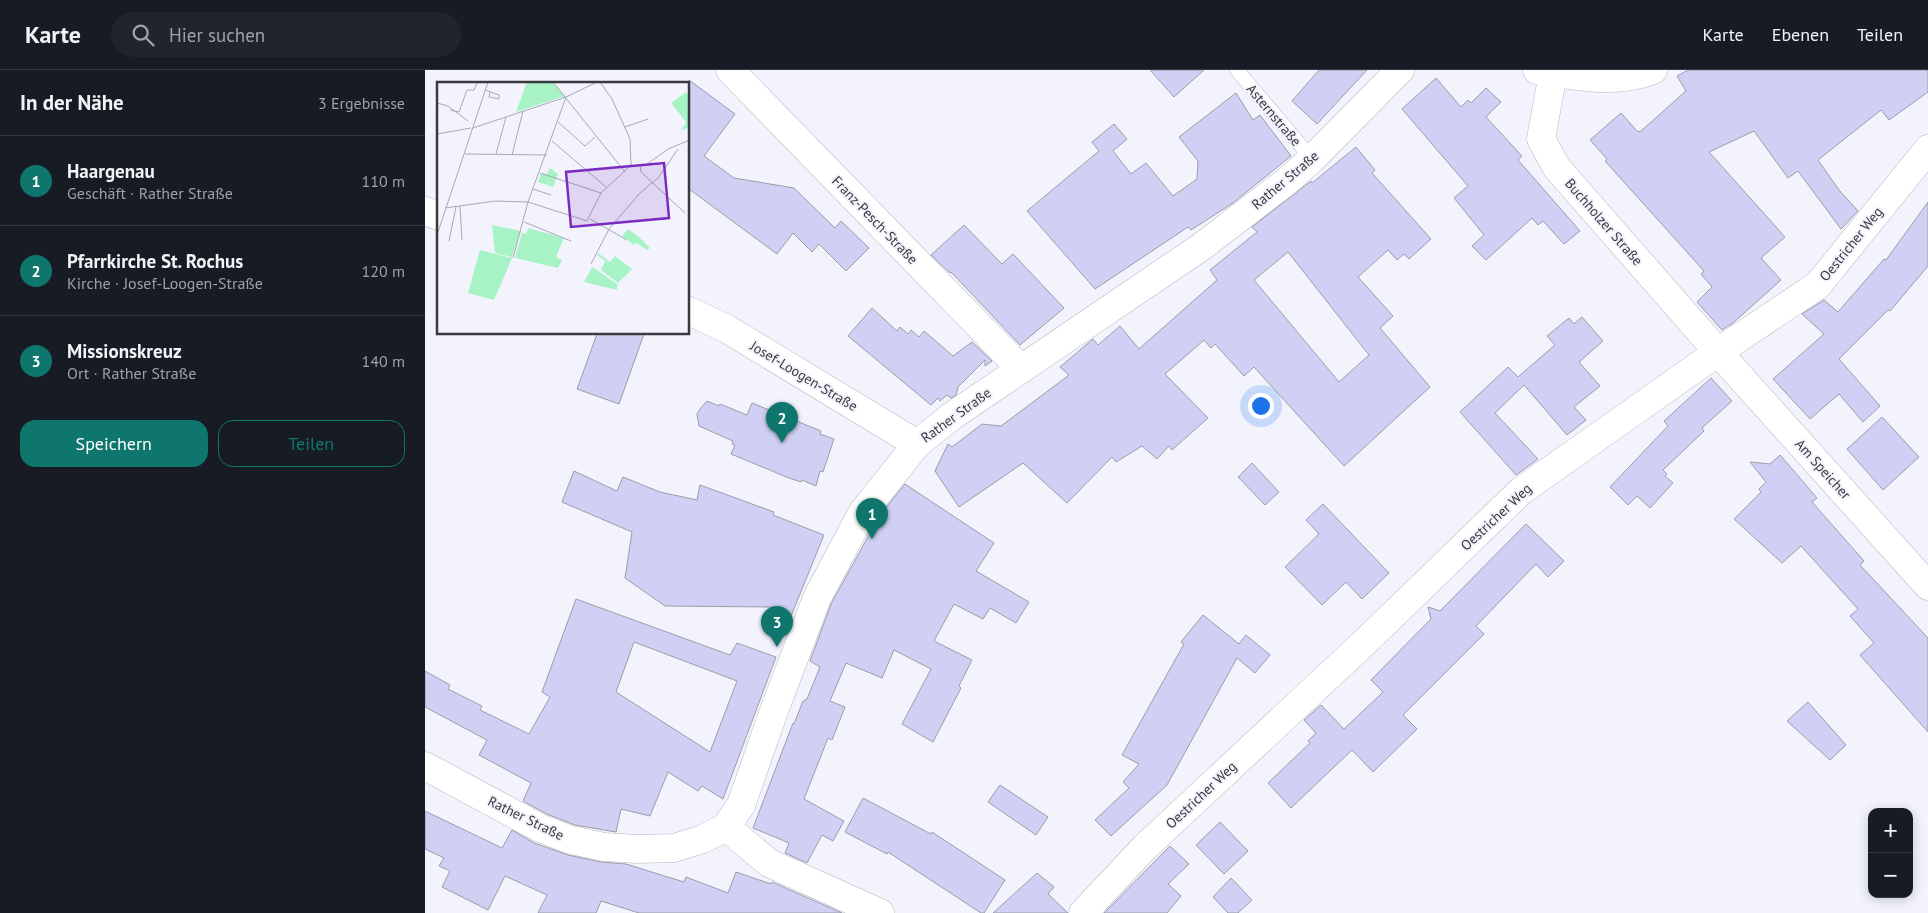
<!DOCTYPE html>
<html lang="de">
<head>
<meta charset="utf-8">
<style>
	:root { --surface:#171b24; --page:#20242c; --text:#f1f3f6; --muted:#9ea1a6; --line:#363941; --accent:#0f766e }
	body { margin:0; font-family:"PT Sans",sans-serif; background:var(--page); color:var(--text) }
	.controls { position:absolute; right:15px; bottom:15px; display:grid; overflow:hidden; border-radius:10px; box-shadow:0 2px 12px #0003 }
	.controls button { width:45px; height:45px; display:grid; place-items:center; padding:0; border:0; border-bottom:1px solid var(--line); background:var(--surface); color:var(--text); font:25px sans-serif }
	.you { position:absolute; left:835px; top:335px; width:18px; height:18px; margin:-12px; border:4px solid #fff; border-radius:50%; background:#1a73e8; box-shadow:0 0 0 8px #1a73e833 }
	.badge { display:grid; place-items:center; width:32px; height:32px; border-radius:50%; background:var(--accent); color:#fff; font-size:16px; font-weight:700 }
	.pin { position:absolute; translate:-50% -41px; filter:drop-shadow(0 1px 2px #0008) }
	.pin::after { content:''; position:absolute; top:26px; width:18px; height:15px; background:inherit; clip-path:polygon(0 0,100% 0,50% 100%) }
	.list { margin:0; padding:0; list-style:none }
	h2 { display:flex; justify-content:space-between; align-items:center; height:65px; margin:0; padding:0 20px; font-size:21px }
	h2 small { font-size:16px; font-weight:400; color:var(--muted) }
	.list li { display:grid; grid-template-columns:32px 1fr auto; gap:15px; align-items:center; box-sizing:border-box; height:90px; padding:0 20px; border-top:1px solid var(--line) }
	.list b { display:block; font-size:19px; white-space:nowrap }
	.list p { margin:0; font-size:16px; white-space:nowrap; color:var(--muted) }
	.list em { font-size:16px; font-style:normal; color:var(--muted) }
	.actions { display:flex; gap:10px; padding:15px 20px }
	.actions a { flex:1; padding:11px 0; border:1px solid var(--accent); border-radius:15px; text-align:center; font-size:18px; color:var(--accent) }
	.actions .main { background:var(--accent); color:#fff }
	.icon { flex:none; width:28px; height:28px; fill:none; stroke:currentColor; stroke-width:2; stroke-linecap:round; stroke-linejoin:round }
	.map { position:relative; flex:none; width:1503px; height:843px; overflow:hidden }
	header { display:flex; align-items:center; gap:30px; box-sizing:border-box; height:70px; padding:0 25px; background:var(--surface); border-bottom:1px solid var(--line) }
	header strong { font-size:24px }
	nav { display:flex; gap:28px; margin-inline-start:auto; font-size:18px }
	.search { width:350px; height:45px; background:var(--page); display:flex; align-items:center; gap:12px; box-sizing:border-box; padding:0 18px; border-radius:28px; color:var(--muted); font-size:19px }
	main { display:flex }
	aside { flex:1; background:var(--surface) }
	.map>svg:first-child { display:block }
	.building { fill:#d0d0f4; stroke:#9d9da7; fill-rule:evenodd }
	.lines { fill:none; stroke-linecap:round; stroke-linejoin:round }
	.lane-casing { stroke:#b6b6c0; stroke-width:15 }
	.street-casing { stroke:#b6b6c0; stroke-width:29 }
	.secondary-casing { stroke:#b6b6c0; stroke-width:29 }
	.lane { stroke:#fff; stroke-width:14 }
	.street { stroke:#fff; stroke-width:28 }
	.secondary { stroke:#fff; stroke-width:28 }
	.labels { text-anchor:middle; stroke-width:4; stroke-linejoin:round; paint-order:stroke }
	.street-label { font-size:14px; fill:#3a3a3e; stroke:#f3f3fd }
	.inset-road { fill:none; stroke:#a9a9b1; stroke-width:1 }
	.view { fill:#7b2cbf; fill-opacity:0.15; stroke:#7b2cbf; stroke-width:2.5 }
	.inset-edge { fill:none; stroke:#3a3a3e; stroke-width:2.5 }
</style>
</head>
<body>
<header>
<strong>Karte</strong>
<div class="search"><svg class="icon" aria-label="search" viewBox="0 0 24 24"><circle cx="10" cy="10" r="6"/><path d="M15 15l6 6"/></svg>Hier suchen</div>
<nav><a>Karte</a><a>Ebenen</a><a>Teilen</a></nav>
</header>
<main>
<aside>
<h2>In der Nähe<small>3 Ergebnisse</small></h2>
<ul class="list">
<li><span class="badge">1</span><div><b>Haargenau</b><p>Geschäft · Rather Straße</p></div><em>110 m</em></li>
<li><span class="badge">2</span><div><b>Pfarrkirche St. Rochus</b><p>Kirche · Josef-Loogen-Straße</p></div><em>120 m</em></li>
<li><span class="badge">3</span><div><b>Missionskreuz</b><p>Ort · Rather Straße</p></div><em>140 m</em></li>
</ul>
<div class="actions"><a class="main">Speichern</a><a>Teilen</a></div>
</aside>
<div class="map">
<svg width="1503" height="843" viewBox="0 0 1503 843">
	<rect width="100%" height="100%" fill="#f3f3fd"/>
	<!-- building -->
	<g class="building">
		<path d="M725,0H779L749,27Z"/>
		<path d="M894,0H942L892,54L867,31Z"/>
		<path d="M1263,0H1503V22L1464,50L1456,40L1393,90L1414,120L1433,141L1416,159L1373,101L1363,108L1329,61L1284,82L1360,167L1336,188L1356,210L1308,253L1297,260L1272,232L1287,217L1276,204L1279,201L1180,91L1182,89L1165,70L1196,43L1213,62L1216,61L1261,21L1252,6Z"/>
		<path d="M1011,8L1036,37L1043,30L1046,33L1061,18L1076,32L1061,47L1097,86L1093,90L1155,161L1139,174L1118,151L1113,155L1107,148L1061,190L1047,176L1059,165L1029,128L1043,116L977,39Z"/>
		<path d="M264,10L310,44L279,86L309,108L369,118L410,158L416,151L444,178L421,201L394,174L387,182L368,163L352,184L264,119Z"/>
		<path d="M811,23L828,50L835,45L866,86L808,133L766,160L763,157L670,219L602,141L674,81L667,72L689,54L702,69L688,81L706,104L721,93L748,126L772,109L773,91L754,67Z"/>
		<path d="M931,77L950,100L947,103L1006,169L984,189L979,184L972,190L963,180L933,207L968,246L955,258L1005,317L919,396L829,297L819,306L790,274L786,278L779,270L740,304L783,348L747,380L744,376L732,389L717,376L691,392L687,387L642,433L598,393L534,437L510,401L523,374L527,377L557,354L576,356L644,305L635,297L668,269L673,275L695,256L714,279L792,210L785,200L832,162L827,157L886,111L887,113ZM863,182L944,285L914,312L829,210Z"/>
		<path d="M1503,132V196L1465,241L1463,240L1414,289L1455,336L1438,352L1414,324L1385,349L1348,309L1399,264L1377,244L1399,230L1413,242L1459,189L1461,190Z"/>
		<path d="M539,155L577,194L588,184L639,238L595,275L526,202L525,203L506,185Z"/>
		<path d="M447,238L472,261L475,257L483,264L486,260L494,267L499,261L528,286L547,272L567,291L560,296V290L533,317L531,325L526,328L522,325L515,331L513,328L506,335L423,266Z"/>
		<path d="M1157,247L1178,271L1154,292L1175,316L1149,337L1161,350L1142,365L1099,315L1070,343L1113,389L1091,405L1035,342L1083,297L1093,307L1130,275L1122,266L1144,248L1149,254Z"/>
		<path d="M172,264H219L194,334L152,319Z"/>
		<path d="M1286,308L1307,331L1277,358L1279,361L1238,400L1242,404L1240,406L1248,413L1225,438L1212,426L1203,435L1185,417L1243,356L1239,351Z"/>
		<path d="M282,331L294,336L295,334L322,345L327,333L396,361L395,364L409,369L398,402L395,401L391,416L377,410L376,412L364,408L306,384L310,375L307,374L308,371L274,356L272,344L275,339Z"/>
		<path d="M1457,347L1494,387L1458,420L1422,379Z"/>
		<path d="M1355,385L1392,428L1387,432L1439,491L1435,495L1503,568V662L1435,585L1449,573L1425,546L1433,539L1376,476L1357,493L1309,449L1336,422L1334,419L1341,412L1325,392L1345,394Z"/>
		<path d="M827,393L854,422L840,435L813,407Z"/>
		<path d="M149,401L192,421L198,407L235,422L272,430L275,415L349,442L348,445L399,465L366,546L344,537L240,536L200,508L207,462L137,432Z"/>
		<path d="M480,414L569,473L551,501L604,532L591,553L565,538L558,549L529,534L509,571L547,590L534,616L536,618L508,672L477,654L506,599L469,580L457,608L421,593L405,631L420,637L407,670L403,668L379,729L419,751L408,771L397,765L382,793L360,783L364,773L328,758L368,653L369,654L378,631L382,629L395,597L385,591L406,534L455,445Z"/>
		<path d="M898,434L964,503L937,529L921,512L897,535L860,497L894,464L881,450Z"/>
		<path d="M1101,454L1139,491L1123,507L1111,494L1051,556L1059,564L978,645L992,659L948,702L927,680L866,738L843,713L885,673L883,671L891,663L879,650L896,635L919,659L958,622L946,610L1006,549L1003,537L1015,541Z"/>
		<path d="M151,529L305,585L312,573L351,587L298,729L277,716L273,721L243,702L225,746L196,739L191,762L150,755L122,744L98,731L106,713L54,685L62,670L0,637V601L25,615L23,619L57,636L55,640L104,664L125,627L117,622ZM209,572L312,611L285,682L191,622Z"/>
		<path d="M778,545L814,574L821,565L845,585L830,603L812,588L742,715L686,766L670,750L704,718L698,712L714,694L697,685L759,574L756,572Z"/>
		<path d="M1383,632L1421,675L1405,690L1362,651Z"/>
		<path d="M575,715L623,747L611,765L563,732Z"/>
		<path d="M438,728L506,764L507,762L580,810L559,843H556L463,782L462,784L420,762Z"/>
		<path d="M0,741L77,778L87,760L109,773L143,785L176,792L201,794L259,812L261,807L303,823L311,802L346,814L347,812L417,843H214L176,831L171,843H113L122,825L80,806L63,840L17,817L25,801L14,796L19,788L0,779Z"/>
		<path d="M795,752L823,781L799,804L771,775Z"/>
		<path d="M745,776L764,794L743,814L756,826L742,843H679Z"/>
		<path d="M612,803L629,817L623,824L643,843H568Z"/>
		<path d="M806,808L827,830L813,843H803L788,827Z"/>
	</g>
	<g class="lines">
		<!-- lane casing -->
		<g class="lane-casing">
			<path id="lane" d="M812,0L887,89"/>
		</g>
		<!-- street casing -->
		<g class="street-casing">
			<g id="street">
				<path d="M305,0L596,299"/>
				<path d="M1128,3L1116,69L1132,98L1293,282L1503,516"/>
				<path d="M0,141L14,146"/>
				<path d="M264,241L302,259L492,374"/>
				<path d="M301,757L344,793L455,843"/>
				<path d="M658,843L719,778L941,571L1096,421L1293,282L1393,215L1503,79"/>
			</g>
		</g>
		<!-- secondary casing -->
		<g class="secondary-casing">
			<g id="secondary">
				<path d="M1112,0C1149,6 1193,15 1228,0"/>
				<path d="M0,696L115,758L146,770L179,777L213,779L249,778L278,769L301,757L316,735L350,638L392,528L437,443L492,374L527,346L776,177L861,112L887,89L975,0"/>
			</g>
		</g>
		<!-- lane -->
		<use href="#lane" class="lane"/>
		<!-- street -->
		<use href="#street" class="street"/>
		<!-- secondary -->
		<use href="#secondary" class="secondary"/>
	</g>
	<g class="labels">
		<!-- street labels -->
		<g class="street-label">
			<text transform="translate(849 45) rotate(50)" y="5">Asternstraße</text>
			<text transform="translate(860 110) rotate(-40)" y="5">Rather Straße</text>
			<text transform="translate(450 150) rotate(46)" y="5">Franz-Pesch-Straße</text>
			<text transform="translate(1179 152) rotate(49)" y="5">Buchholzer Straße</text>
			<text transform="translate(1426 174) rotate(-51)" y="5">Oestricher Weg</text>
			<text transform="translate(379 306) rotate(31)" y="5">Josef-Loogen-Straße</text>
			<text transform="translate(531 345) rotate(-36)" y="5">Rather Straße</text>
			<text transform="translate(1398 399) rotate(48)" y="5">Am Speicher</text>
			<text transform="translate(1071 447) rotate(-43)" y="5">Oestricher Weg</text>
			<text transform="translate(776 725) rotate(-43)" y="5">Oestricher Weg</text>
			<text transform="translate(101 748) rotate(26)" y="5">Rather Straße</text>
		</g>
	</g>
	<!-- overview -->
	<g transform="translate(12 12)">
		<rect width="252" height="252" fill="#f3f3fd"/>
		<path d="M90,0H115L128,14L79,30ZM249,10L252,15V45L244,49L249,40L234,21ZM113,86L121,92L116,105L101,100L104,91L110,92ZM55,143L84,149L75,175L58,171ZM91,146L127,156L119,175L125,178L121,186L78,176L85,151L89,152ZM191,147L203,156L213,166L210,168L199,161L197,163L185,154ZM43,168L75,176L57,218L31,211ZM161,171L173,180L178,174L195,187L181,201L164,188L168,179L160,173ZM155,185L180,202V208L147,200Z" fill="#a7f3c5"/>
		<path class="inset-road" d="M116,0L188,90M163,0L175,17L193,57L194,83M48,8L62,13V17L52,15L53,10M0,21L11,24L31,39M13,28L22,30L30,8H37L40,1M121,40L148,64L158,55M188,45L211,37M36,46L129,15L160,0M0,52L34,46M115,59L169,105M28,72L110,73M59,72L69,35M75,73L86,29M203,83L204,90L248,131M103,91L164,111M96,107L114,113M23,124L25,158M8,126L58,119L91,120L150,139L164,111L193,84L209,83L231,67L253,58M153,137L190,158M87,140L134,159M0,153L51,0M12,159L19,125M76,176L91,120L129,15M154,182L172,147L203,111L221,96L241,67"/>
		<path class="view" d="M227,81L232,136L134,145L129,90Z"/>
		<rect width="252" height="252" class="inset-edge"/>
	</g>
</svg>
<div class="controls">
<button>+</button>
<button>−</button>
</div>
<div class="you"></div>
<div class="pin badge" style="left:447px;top:469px">1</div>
<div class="pin badge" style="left:357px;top:373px">2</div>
<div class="pin badge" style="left:352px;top:577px">3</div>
</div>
</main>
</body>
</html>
